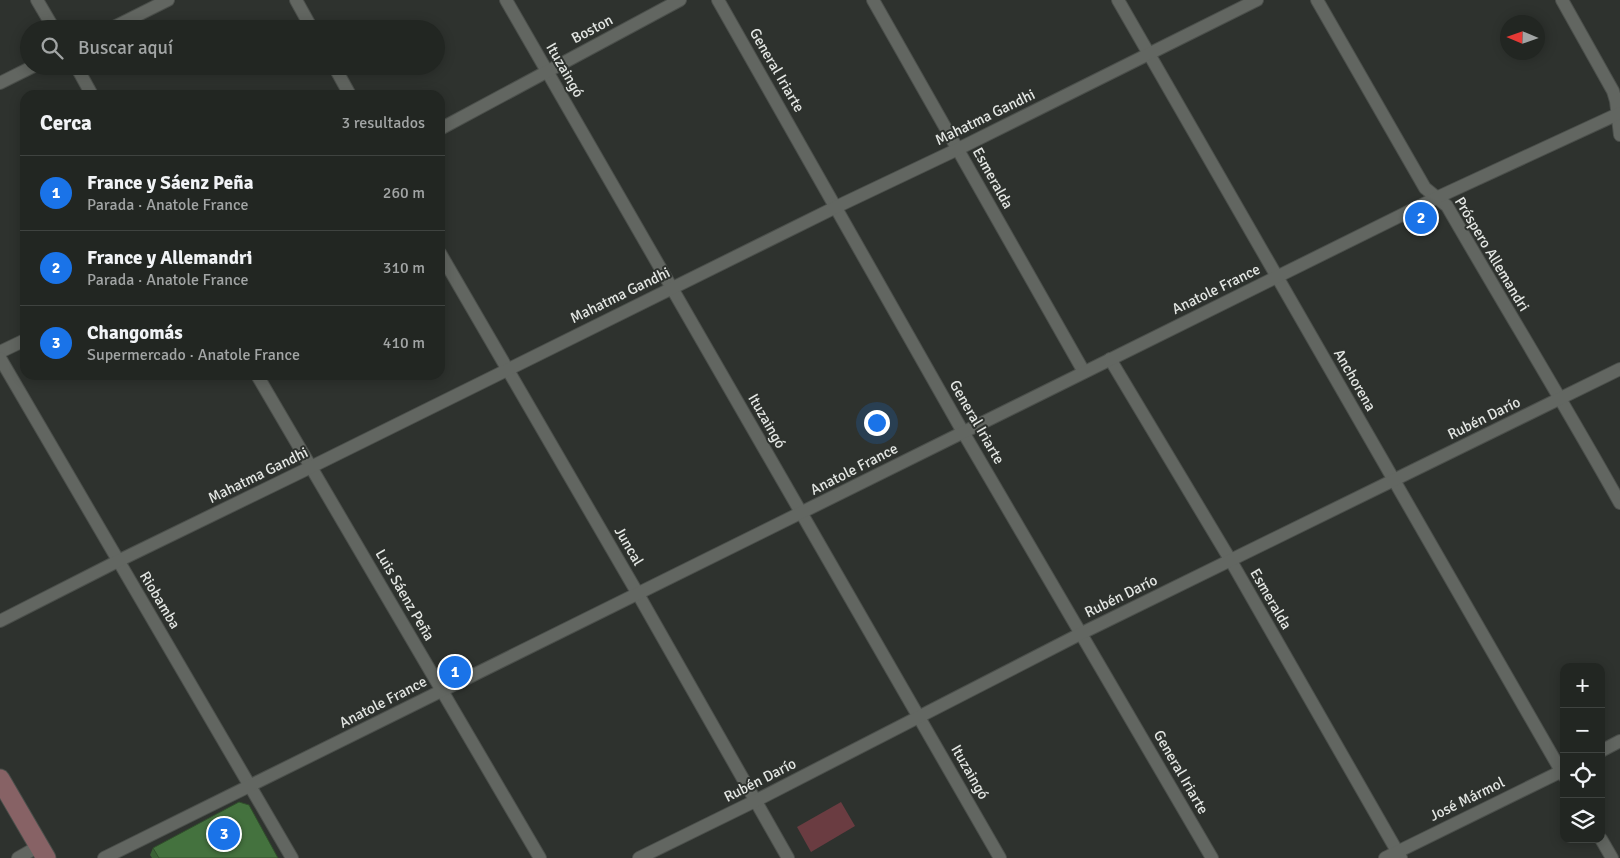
<!DOCTYPE html>
<html lang="es">
<head>
<meta charset="utf-8">
<style>
	:root { --surface:#222622; --page:#2e322f; --text:#f1f3f6; --muted:#a2a5a5; --line:#3f4340; --accent:#1a73e8 }
	body { margin:0; font-family:Signika,sans-serif; background:var(--page); color:var(--text) }
	.controls { position:absolute; right:15px; bottom:15px; display:grid; overflow:hidden; border-radius:10px; box-shadow:0 2px 12px #0003 }
	.controls button { width:45px; height:45px; display:grid; place-items:center; padding:0; border:0; border-bottom:1px solid var(--line); background:var(--surface); color:var(--text); font:25px sans-serif }
	.compass { position:absolute; left:1500px; top:15px; width:45px; height:45px; border-radius:50%; background:var(--surface); box-shadow:0 2px 12px #0003; rotate:272deg }
	.you { position:absolute; left:876px; top:422px; width:18px; height:18px; margin:-12px; border:4px solid #fff; border-radius:50%; background:#1a73e8; box-shadow:0 0 0 8px #1a73e833 }
	.badge { display:grid; place-items:center; width:32px; height:32px; border-radius:50%; background:var(--accent); color:#fff; font-size:16px; font-weight:700 }
	.pin { position:absolute; translate:-50% -50%; border:2px solid #fff; box-shadow:0 1px 5px #0006 }
	.list { margin:0; padding:0; list-style:none }
	h2 { display:flex; justify-content:space-between; align-items:center; height:65px; margin:0; padding:0 20px; font-size:21px }
	h2 small { font-size:16px; font-weight:400; color:var(--muted) }
	.list li { display:grid; grid-template-columns:32px 1fr auto; gap:15px; align-items:center; box-sizing:border-box; height:75px; padding:0 20px; border-top:1px solid var(--line) }
	.list b { display:block; font-size:19px; white-space:nowrap }
	.list p { margin:0; font-size:16px; white-space:nowrap; color:var(--muted) }
	.list em { font-size:16px; font-style:normal; color:var(--muted) }
	.icon { flex:none; width:28px; height:28px; fill:none; stroke:currentColor; stroke-width:2; stroke-linecap:round; stroke-linejoin:round }
	.map { position:relative; flex:none; width:1620px; height:858px; overflow:hidden }
	.search { position:absolute; background:var(--surface); box-shadow:0 2px 12px #0003; left:20px; top:20px; width:425px; height:55px; display:flex; align-items:center; gap:12px; box-sizing:border-box; padding:0 18px; border-radius:28px; color:var(--muted); font-size:19px }
	.panel { position:absolute; background:var(--surface); box-shadow:0 2px 12px #0003; left:20px; top:90px; width:425px; height:290px; border-radius:15px }
	.map>svg:first-child { display:block }
	.green { fill:#6a3c41 }
	.lines { fill:none; stroke-linecap:round; stroke-linejoin:round }
	.street-casing { stroke:#4b4f4b; stroke-width:14 }
	.secondary-casing { stroke:#4b4f4b; stroke-width:21 }
	.street { stroke:#626661; stroke-width:12 }
	.secondary { stroke:#876265; stroke-width:19 }
	.wall { fill:#3a6235 }
	.building { fill:#44723e; stroke:#30502b }
	.labels { text-anchor:middle; stroke-width:4; stroke-linejoin:round; paint-order:stroke }
	.street-label { font-size:15px; fill:#e3e6e3; stroke:#2e322e }
</style>
</head>
<body>
<div class="map">
<svg width="1620" height="858" viewBox="0 0 1620 858">
	<rect width="100%" height="100%" fill="#2e322e"/>
	<!-- green -->
	<path class="green" d="M841,802L855,826L811,852L797,827Z"/>
	<g class="lines">
		<!-- street casing -->
		<g class="street-casing">
			<g id="street">
				<path d="M37,0L54,29"/>
				<path d="M296,0L312,29"/>
				<path d="M506,0L1000,858"/>
				<path d="M718,0L963,432L1212,858"/>
				<path d="M873,0L1084,372"/>
				<path d="M1118,0L1564,776"/>
				<path d="M1317,0L1425,188L1447,206C1504,305 1564,403 1620,503"/>
				<path d="M1562,0L1613,91L1616,101L1620,135"/>
				<path d="M110,29L168,0"/>
				<path d="M76,66L92,95"/>
				<path d="M334,66L350,95"/>
				<path d="M0,83L34,66"/>
				<path d="M440,129L680,0"/>
				<path d="M440,253L638,594L788,858"/>
				<path d="M0,352L25,340"/>
				<path d="M0,358L292,858"/>
				<path d="M1110,359L1231,561L1401,858"/>
				<path d="M257,375L540,858"/>
				<path d="M0,621L118,561L311,467L836,207L958,149L1257,0"/>
				<path d="M1601,751L1620,741"/>
				<path d="M1601,839L1612,858"/>
				<path d="M18,858L39,846"/>
				<path d="M104,858L1436,198L1620,113"/>
				<path d="M639,858L755,801L1082,633L1620,369"/>
				<path d="M1385,858L1564,770"/>
			</g>
		</g>
		<!-- secondary casing -->
		<g class="secondary-casing">
			<path id="secondary" d="M0,779L46,858"/>
		</g>
		<!-- street -->
		<use href="#street" class="street"/>
		<!-- secondary -->
		<use href="#secondary" class="secondary"/>
	</g>
	<!-- wall -->
	<path class="wall" d="M153,848L278,858H152L150,855Z"/>
	<!-- building -->
	<path class="building" d="M239,802L249,805L278,858H159L153,848Z"/>
	<g class="labels">
		<!-- street labels -->
		<g class="street-label">
			<text transform="translate(592 29) rotate(-28)" y="5">Boston</text>
			<text transform="translate(565 70) rotate(60)" y="5">Ituzaingó</text>
			<text transform="translate(777 70) rotate(60)" y="5">General Iriarte</text>
			<text transform="translate(985 117) rotate(-26)" y="5">Mahatma Gandhi</text>
			<text transform="translate(993 178) rotate(61)" y="5">Esmeralda</text>
			<text transform="translate(1492 254) rotate(59)" y="5">Próspero Allemandri</text>
			<text transform="translate(1216 289) rotate(-26)" y="5">Anatole France</text>
			<text transform="translate(620 295) rotate(-26)" y="5">Mahatma Gandhi</text>
			<text transform="translate(1355 380) rotate(60)" y="5">Anchorena</text>
			<text transform="translate(1484 418) rotate(-26)" y="5">Rubén Darío</text>
			<text transform="translate(767 421) rotate(60)" y="5">Ituzaingó</text>
			<text transform="translate(977 422) rotate(60)" y="5">General Iriarte</text>
			<text transform="translate(854 469) rotate(-27)" y="5">Anatole France</text>
			<text transform="translate(258 475) rotate(-26)" y="5">Mahatma Gandhi</text>
			<text transform="translate(629 546) rotate(60)" y="5">Juncal</text>
			<text transform="translate(405 595) rotate(60)" y="5">Luis Sáenz Peña</text>
			<text transform="translate(1121 596) rotate(-26)" y="5">Rubén Darío</text>
			<text transform="translate(1271 599) rotate(60)" y="5">Esmeralda</text>
			<text transform="translate(160 600) rotate(59)" y="5">Riobamba</text>
			<text transform="translate(383 702) rotate(-27)" y="5">Anatole France</text>
			<text transform="translate(970 772) rotate(60)" y="5">Ituzaingó</text>
			<text transform="translate(1181 772) rotate(60)" y="5">General Iriarte</text>
			<text transform="translate(760 780) rotate(-27)" y="5">Rubén Darío</text>
			<text transform="translate(1467 799) rotate(-26)" y="5">José Mármol</text>
		</g>
	</g>
</svg>
<div class="controls">
<button>+</button>
<button>−</button>
<button><svg class="icon" aria-label="locate" viewBox="0 0 24 24"><circle cx="12" cy="12" r="6"/><path d="M12 2v4M12 18v4M2 12h4M18 12h4"/></svg></button>
<button><svg class="icon" aria-label="layers" viewBox="0 0 24 24"><path d="M12 4l9 5-9 5-9-5zM3 14l9 5 9-5"/></svg></button>
</div>
<svg class="compass" viewBox="-18 -18 36 36"><path d="M0-13l5 13h-10z" fill="#e53935"/><path d="M0 13l5-13h-10z" fill="#a2a5a5"/></svg>
<div class="you"></div>
<div class="pin badge" style="left:455px;top:672px">1</div>
<div class="pin badge" style="left:1421px;top:218px">2</div>
<div class="pin badge" style="left:224px;top:834px">3</div>
<div class="search"><svg class="icon" aria-label="search" viewBox="0 0 24 24"><circle cx="10" cy="10" r="6"/><path d="M15 15l6 6"/></svg>Buscar aquí</div>
<section class="panel">
<h2>Cerca<small>3 resultados</small></h2>
<ul class="list">
<li><span class="badge">1</span><div><b>France y Sáenz Peña</b><p>Parada · Anatole France</p></div><em>260 m</em></li>
<li><span class="badge">2</span><div><b>France y Allemandri</b><p>Parada · Anatole France</p></div><em>310 m</em></li>
<li><span class="badge">3</span><div><b>Changomás</b><p>Supermercado · Anatole France</p></div><em>410 m</em></li>
</ul>
</section>
</div>
</body>
</html>
